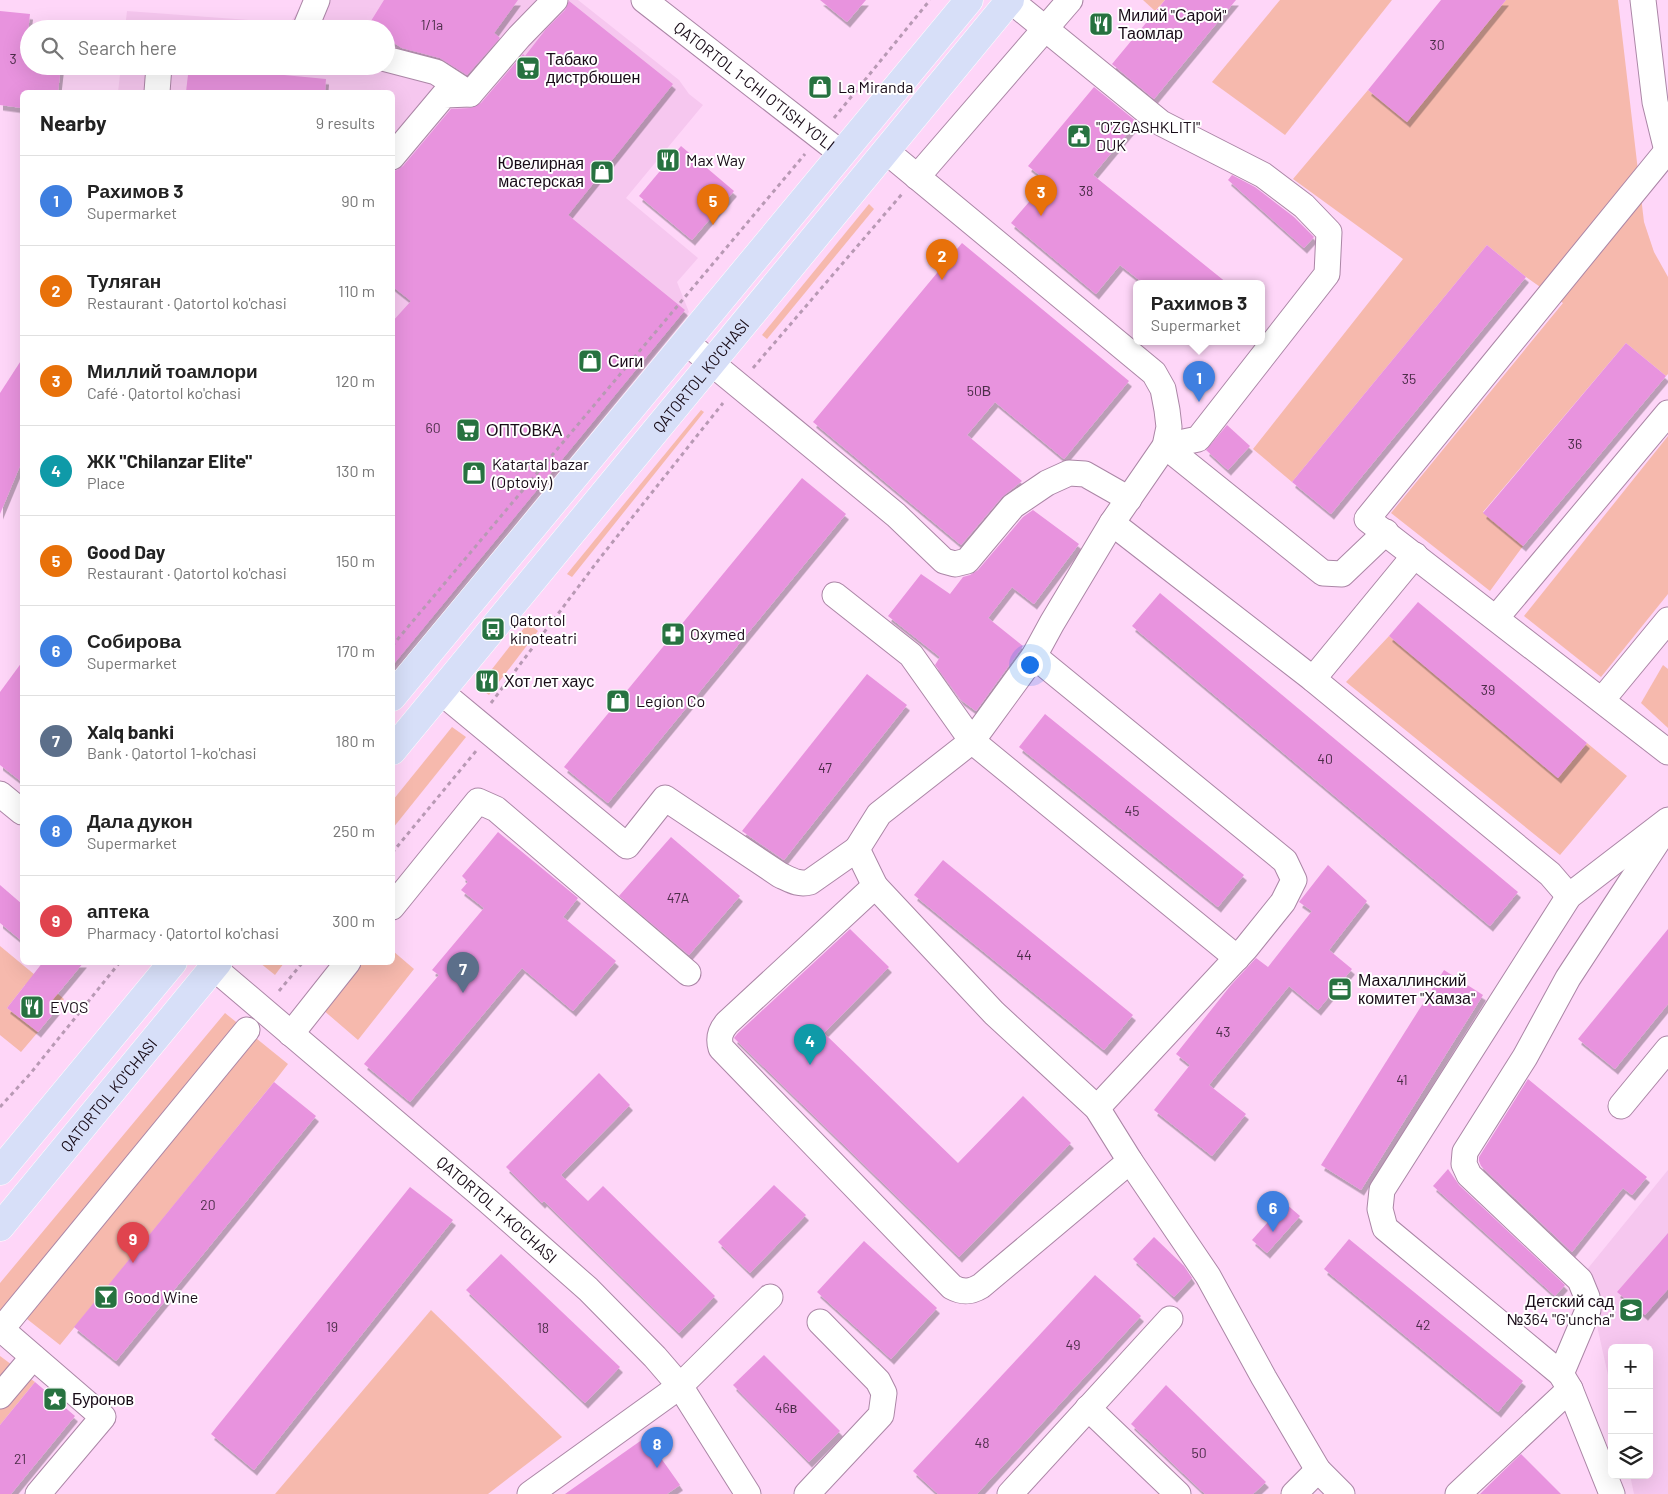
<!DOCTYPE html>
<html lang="en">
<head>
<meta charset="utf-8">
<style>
	:root { --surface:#fff; --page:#f2f2f2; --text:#222; --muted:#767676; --line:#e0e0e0; --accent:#0f766e }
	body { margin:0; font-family:Barlow,sans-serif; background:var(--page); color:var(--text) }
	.controls { position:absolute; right:15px; bottom:15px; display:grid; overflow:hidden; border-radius:8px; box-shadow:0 5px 20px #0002 }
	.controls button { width:45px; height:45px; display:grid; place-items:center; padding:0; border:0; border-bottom:1px solid var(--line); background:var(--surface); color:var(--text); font:25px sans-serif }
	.you { position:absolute; left:1029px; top:664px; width:18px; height:18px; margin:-12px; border:4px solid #fff; border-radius:50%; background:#1a73e8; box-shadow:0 0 0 8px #1a73e833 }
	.badge { display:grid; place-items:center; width:32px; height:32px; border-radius:50%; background:var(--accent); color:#fff; font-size:16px; font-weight:700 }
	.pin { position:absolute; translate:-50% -41px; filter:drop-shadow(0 1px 2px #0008) }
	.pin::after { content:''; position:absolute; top:26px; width:18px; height:15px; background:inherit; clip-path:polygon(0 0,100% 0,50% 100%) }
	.popup { position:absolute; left:1133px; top:280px; width:132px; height:65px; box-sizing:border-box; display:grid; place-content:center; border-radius:8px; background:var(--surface); filter:drop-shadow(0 1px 4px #0005); font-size:16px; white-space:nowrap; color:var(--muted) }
	.popup b { font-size:19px; color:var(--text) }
	.popup::after { content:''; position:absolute; left:50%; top:100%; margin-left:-10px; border:10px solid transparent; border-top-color:var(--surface) }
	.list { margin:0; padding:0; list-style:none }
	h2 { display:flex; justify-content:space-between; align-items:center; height:65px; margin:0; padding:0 20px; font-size:21px }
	h2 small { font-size:16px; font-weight:400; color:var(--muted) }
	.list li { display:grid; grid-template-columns:32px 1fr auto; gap:15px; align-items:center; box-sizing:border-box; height:90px; padding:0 20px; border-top:1px solid var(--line) }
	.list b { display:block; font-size:19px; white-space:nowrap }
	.list p { margin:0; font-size:16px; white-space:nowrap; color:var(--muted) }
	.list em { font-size:16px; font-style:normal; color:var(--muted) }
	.icon { flex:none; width:28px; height:28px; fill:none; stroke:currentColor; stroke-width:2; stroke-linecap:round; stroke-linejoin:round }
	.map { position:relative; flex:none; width:1668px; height:1494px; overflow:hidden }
	.search { position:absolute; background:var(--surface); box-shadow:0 5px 20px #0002; left:20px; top:20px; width:375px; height:55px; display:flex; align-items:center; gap:12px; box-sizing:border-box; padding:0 18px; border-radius:28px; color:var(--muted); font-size:19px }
	.panel { position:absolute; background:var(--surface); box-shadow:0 5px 20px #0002; left:20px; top:90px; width:375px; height:875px; border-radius:8px }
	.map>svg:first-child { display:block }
	.built { fill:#f6c7ef }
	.green { fill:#f6b9ad }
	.building { fill:#e893de; filter:url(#shadow) }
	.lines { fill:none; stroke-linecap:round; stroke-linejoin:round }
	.minor-casing { stroke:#ab86a6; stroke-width:27 }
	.major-casing { stroke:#fff; stroke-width:29 }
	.path { stroke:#b899b4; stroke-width:3; stroke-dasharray:4 4; stroke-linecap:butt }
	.minor { stroke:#fff; stroke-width:25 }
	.major { stroke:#d7dff8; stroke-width:28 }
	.labels { text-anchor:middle; stroke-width:4; stroke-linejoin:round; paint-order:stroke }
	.number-label { font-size:14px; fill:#4c2d49 }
	.poi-label { font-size:16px; fill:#180b17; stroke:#fff; text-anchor:start }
	.street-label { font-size:16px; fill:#180b17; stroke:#fff }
</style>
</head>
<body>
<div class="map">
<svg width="1668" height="1494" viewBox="0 0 1668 1494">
	<defs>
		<filter id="shadow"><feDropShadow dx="3" dy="5.5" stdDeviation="0" flood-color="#0004"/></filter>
	</defs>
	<rect width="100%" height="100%" fill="#fed6f8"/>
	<!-- built -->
	<g class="built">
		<path d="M305,0H578L679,80L689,94L703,105L626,198L698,258L677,282L689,312L393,669L392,92H118L121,66H386V29H125L127,11L290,23Z"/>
		<path d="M1668,1170V1494H1634L1630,1475H1649V1348H1612V1393L1585,1272Z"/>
	</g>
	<!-- green -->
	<g class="green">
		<path d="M1143,0H1165L1155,11Z"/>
		<path d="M1280,0H1392L1285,135L1212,82Z"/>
		<path d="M1506,0H1618L1644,222L1654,252L1668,277V374L1666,376L1626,343L1483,512L1523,546L1490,591L1391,513L1563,303L1526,277L1487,245L1292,482L1253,449L1403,259L1293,179L1368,90L1407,122Z"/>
		<path d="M869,204L874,209L767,339L762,335Z"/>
		<path d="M701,410L704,412L572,577L567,574Z"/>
		<path d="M1668,436V594L1601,677L1524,616Z"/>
		<path d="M528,623L538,631L489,695L478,687Z"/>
		<path d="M1389,636L1558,778L1587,743L1627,776L1560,855L1346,682Z"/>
		<path d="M1663,665L1668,669V728L1641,703Z"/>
		<path d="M452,727L466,737L393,828V800Z"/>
		<path d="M0,946L64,999L57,1009L25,985L7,1008L38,1032L21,1052L0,1035Z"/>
		<path d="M393,951L414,969L358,1040L322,1009L359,963L392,962Z"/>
		<path d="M260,963V962L284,963L275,975Z"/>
		<path d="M225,1013L288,1064L274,1082L60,1345L8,1304L0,1314V1283Z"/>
		<path d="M431,1310L562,1437L488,1494H275Z"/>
		<path d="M0,1356L35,1382L0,1425Z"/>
	</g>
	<!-- building -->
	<g class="building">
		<path d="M384,0H518L494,33L500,38L467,75L440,58L402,48L386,38V29H366Z"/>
		<path d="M820,0H866L847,22Z"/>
		<path d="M1165,0H1236L1154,99L1112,64Z"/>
		<path d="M1441,0H1506L1407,122L1368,90Z"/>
		<path d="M569,1L673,84L568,215L685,310L392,666V322L411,301L392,286V171L397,170L403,166L451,109L471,108L481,103L523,54L525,56L546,29L565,10Z"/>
		<path d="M0,11L30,14L25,59L29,60V66H61L58,92H22V108L0,105Z"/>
		<path d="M189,66L326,79L325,92H186Z"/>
		<path d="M1094,87L1137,122L1093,175L1227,283H1143L1120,265L1096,294L1011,223L1047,181L1028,166Z"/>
		<path d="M681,146L734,191L692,240L639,196Z"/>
		<path d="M1232,175L1255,187L1294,217L1314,237L1304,248L1228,180Z"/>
		<path d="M962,243L1129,381L1064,459L995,402L967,435L1022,481L1002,497L961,545L813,422Z"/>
		<path d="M1487,245L1526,277L1331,514L1292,482Z"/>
		<path d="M1626,343L1666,376L1523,546L1483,513Z"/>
		<path d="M22,359V461L0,514V393Z"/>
		<path d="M1227,425L1250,446L1228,470L1206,450Z"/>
		<path d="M802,478L846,514L608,803L564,767Z"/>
		<path d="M1033,510L1079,544L1034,604L1012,587L988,618L1023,646L976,711L961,700L935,665L940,657L888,616L921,574L950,594L963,577L970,575L978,570L1023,517Z"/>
		<path d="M1160,593L1518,892L1490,926L1132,626Z"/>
		<path d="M1418,602L1587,743L1558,778L1389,636Z"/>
		<path d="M22,662V782L0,765V692Z"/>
		<path d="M867,674L907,705L784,860L742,831Z"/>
		<path d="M1045,714L1244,875L1218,907L1019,747Z"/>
		<path d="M498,832L578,898L563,917L616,961L573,1011L522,968L410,1102L364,1064L439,975L432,970L484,908L461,890L468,882L462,876Z"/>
		<path d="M671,837L740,896L689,955L619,896Z"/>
		<path d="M943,860L1133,1015L1104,1050L914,895Z"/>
		<path d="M1328,865L1367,901L1329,950L1352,969L1318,1010L1289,986L1209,1085L1246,1114L1212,1156L1154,1110L1190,1065L1176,1054L1231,985L1256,958L1268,967L1312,911L1299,902Z"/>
		<path d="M0,885L22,904V941L0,923Z"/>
		<path d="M850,929L889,967L824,1033L958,1163L1023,1096L1071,1143L959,1257L734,1038L738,1033Z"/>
		<path d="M1668,929V1004L1615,1069L1578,1039Z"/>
		<path d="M43,962H84L50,1003L57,1009L38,1032L7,1008Z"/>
		<path d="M1444,970L1483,995L1361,1190L1321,1165Z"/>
		<path d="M599,1073L630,1105L561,1175L588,1201L603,1186L715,1296L679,1333L544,1201L542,1203L506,1167Z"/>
		<path d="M1528,1079L1647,1177L1632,1195L1623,1188L1572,1252L1481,1166L1479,1161V1157Z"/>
		<path d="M274,1082L316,1116L116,1361L74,1327Z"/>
		<path d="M1448,1169L1459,1185L1565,1285L1555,1296L1433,1186Z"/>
		<path d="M774,1185L806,1215L750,1273L718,1242Z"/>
		<path d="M410,1187L453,1220L254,1470L211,1434Z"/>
		<path d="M1285,1203L1300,1216L1267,1253L1252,1240Z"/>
		<path d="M1668,1233V1289L1645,1315L1617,1292Z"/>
		<path d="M1154,1237L1184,1266L1192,1278L1174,1297L1133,1259Z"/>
		<path d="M1349,1239L1523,1381L1498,1412L1324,1269Z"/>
		<path d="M864,1241L937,1308L891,1359L817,1292Z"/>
		<path d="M501,1254L620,1367L585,1403L466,1290Z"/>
		<path d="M1095,1275L1141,1316L977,1494H938L913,1471Z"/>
		<path d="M764,1355L840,1431L809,1462L733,1385Z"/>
		<path d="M35,1382L75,1416L11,1494H0V1425Z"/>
		<path d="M1166,1385L1266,1482L1253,1494H1205L1131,1424Z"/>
		<path d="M646,1437L680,1485L667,1494H565Z"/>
		<path d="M1521,1454L1561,1494H1480L1490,1484Z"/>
	</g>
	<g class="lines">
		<!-- minor casing -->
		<g class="minor-casing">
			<g id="minor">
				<path id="s1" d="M644,0L842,154"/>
				<path d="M1010,0L1161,123L1263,175L1304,206L1329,232L1327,274L1198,439L1165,446"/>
				<path d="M1643,0L1655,102L1668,155"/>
				<path d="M305,29L317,0"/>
				<path d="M386,59L436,72L470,94"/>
				<path d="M157,92L159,66"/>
				<path d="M886,151L1154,373L1163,389L1167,410L1169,427L1165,446L1112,523L1052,623L1034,656L972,741L879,814L857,849L875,886L994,1013L1097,1108L1130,1161L1208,1276L1264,1378L1318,1470L1342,1494"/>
				<path d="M1667,151L1367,519L1668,752"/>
				<path d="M392,157L444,95L470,94L519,37L555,0"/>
				<path d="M917,177L1070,0"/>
				<path d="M686,342L896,515L944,561L955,564L967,561L1013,506L1047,483L1069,473L1085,474L1129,499"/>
				<path d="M1165,446L1323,573L1342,574L1386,532"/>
				<path d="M1112,523L1313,679L1550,874L1569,896"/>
				<path d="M835,595L911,655L972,741L1237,958"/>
				<path d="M1496,618L1668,413"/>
				<path d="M1034,656L1285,861L1294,880L1283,902L1246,948L1097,1108"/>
				<path d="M1313,679L1415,555"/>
				<path d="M441,692L627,846L665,798L780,875C791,880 798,885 810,882L857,849"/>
				<path d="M1602,700L1668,620"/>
				<path d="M0,794L22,812"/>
				<path d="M875,886L727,1023C720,1031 718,1038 721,1048L952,1287C963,1293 971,1292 981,1286L1130,1161"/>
				<path d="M392,907L478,801L496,809L688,973"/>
				<path id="s2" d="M214,968L488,1201L588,1289L655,1357L680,1386L748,1494"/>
				<path d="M291,1034L348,962"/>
				<path d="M1621,1106L1668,1049"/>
				<path d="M1,1329L103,1417L38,1494"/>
				<path d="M0,1331L247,1030"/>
				<path d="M1561,1374L1588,1310L1587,1297L1580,1280L1469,1175L1464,1164L1465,1152L1525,1057L1568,978L1663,833"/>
				<path d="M0,1396L33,1357"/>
				<path d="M1088,1408L1178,1494"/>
				<path d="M530,1494L680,1386L770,1297"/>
				<path d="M807,1494L881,1415L884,1393L878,1381L820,1322"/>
				<path d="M1010,1494L1170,1319"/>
				<path d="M1294,1494L1318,1470"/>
				<path d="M1458,1494L1570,1389"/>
				<path d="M1612,1494L1570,1389L1561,1374L1385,1228L1380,1209L1382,1190L1569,896L1668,820"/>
			</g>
		</g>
		<!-- major casing -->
		<g class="major-casing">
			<g id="major">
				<path d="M392,697L969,0"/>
				<path id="s3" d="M392,751L1010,0"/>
				<path d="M0,1171L173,962"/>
				<path id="s4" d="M0,1227L218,962"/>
			</g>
		</g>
		<!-- path -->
		<g class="path">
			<path d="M834,118L930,0"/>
			<path d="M753,368L902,194"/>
			<path d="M392,646L805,154"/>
			<path d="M491,703L600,558L723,403"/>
			<path d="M392,853L476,751"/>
			<path d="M279,991L303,962"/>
			<path d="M0,1107L30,1074L120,962"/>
		</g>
		<!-- minor -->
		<use href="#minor" class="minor"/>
		<!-- major -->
		<use href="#major" class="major"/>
	</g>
	<!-- icons -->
	<defs>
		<g id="restaurant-square" transform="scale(1.25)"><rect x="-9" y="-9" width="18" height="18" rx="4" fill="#277240" stroke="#fff"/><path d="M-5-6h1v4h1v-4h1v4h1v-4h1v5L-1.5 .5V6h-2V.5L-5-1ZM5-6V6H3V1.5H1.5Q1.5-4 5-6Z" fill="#fff"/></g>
		<g id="supermarket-square" transform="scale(1.25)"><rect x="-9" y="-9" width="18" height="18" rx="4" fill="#277240" stroke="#fff"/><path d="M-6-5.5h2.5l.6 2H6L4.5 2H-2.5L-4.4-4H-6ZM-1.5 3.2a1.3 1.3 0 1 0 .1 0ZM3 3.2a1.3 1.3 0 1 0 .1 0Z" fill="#fff"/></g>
		<g id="shop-square" transform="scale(1.25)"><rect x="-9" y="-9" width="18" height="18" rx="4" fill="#277240" stroke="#fff"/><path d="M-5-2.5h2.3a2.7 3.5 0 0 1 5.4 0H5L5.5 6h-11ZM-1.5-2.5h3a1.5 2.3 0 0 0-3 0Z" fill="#fff"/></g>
		<g id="civic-square" transform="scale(1.25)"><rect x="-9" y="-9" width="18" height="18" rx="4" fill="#277240" stroke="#fff"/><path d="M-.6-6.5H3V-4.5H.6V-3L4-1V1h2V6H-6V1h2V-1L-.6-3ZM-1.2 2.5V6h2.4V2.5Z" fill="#fff"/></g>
		<g id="bus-square" transform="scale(1.25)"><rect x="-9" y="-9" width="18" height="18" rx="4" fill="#277240" stroke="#fff"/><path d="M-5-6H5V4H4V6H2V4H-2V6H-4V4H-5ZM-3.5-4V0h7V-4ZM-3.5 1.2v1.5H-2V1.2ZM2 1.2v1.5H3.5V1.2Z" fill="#fff"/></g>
		<g id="pharmacy-square" transform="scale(1.25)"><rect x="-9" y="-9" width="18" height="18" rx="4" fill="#277240" stroke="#fff"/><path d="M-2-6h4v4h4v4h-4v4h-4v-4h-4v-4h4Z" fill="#fff"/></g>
		<g id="office-square" transform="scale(1.25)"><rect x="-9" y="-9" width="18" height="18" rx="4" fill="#277240" stroke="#fff"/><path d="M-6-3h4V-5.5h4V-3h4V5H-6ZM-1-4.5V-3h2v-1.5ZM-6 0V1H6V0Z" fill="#fff"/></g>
		<g id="bar-square" transform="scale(1.25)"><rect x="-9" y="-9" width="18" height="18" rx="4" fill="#277240" stroke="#fff"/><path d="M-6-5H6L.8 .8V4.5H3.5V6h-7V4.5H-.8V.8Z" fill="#fff"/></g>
		<g id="school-square" transform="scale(1.25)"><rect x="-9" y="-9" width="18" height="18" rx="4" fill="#277240" stroke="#fff"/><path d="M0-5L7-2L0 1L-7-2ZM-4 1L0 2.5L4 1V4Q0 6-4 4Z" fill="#fff"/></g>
		<g id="sight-square" transform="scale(1.25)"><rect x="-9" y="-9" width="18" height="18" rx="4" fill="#277240" stroke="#fff"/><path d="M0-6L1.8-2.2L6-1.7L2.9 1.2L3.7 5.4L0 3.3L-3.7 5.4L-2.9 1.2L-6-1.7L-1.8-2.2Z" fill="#fff"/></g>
	</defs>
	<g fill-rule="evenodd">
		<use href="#restaurant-square" x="1101" y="24"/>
		<use href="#supermarket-square" x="528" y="68"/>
		<use href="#shop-square" x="820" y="87"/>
		<use href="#civic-square" x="1079" y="136"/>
		<use href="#restaurant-square" x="668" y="160"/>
		<use href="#shop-square" x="602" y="172"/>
		<use href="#shop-square" x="590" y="361"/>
		<use href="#supermarket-square" x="468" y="430"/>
		<use href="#shop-square" x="474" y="473"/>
		<use href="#bus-square" x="493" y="629"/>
		<use href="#pharmacy-square" x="673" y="634"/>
		<use href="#restaurant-square" x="487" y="681"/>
		<use href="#shop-square" x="618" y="701"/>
		<use href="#office-square" x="1340" y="989"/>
		<use href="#restaurant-square" x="32" y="1007"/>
		<use href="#bar-square" x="106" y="1297"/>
		<use href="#school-square" x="1631" y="1310"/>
		<use href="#sight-square" x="55" y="1399"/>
	</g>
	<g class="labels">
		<!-- number labels -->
		<g class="number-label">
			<text x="432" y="30">1/1a</text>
			<text x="1437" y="50">30</text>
			<text x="13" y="64">3</text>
			<text x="1086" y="196">38</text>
			<text x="1409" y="384">35</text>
			<text x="979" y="396">50В</text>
			<text x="433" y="433">60</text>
			<text x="1575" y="449">36</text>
			<text x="1488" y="695">39</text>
			<text x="1325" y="764">40</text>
			<text x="825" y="773">47</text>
			<text x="1132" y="816">45</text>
			<text x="678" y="903">47A</text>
			<text x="1024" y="960">44</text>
			<text x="1223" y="1037">43</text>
			<text x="1402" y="1085">41</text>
			<text x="208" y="1210">20</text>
			<text x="1423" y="1330">42</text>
			<text x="332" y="1332">19</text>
			<text x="543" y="1333">18</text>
			<text x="1073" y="1350">49</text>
			<text x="786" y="1413">46в</text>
			<text x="982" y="1448">48</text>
			<text x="1199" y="1458">50</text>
			<text x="20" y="1464">21</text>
		</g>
		<!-- poi labels -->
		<g class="poi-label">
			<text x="1118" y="21">Милий "Сарой"<tspan x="1118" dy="18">Таомлар</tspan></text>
			<text x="546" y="65">Табако<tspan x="546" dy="18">дистрбюшен</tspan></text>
			<text x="838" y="93">La Miranda</text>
			<text x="1096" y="133">"O'ZGASHKLITI"<tspan x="1096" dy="18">DUK</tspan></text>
			<text x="686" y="166">Max Way</text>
			<text x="584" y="169" text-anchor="end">Ювелирная<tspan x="584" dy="18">мастерская</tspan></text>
			<text x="608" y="367">Сиги</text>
			<text x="486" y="436">ОПТОВКА</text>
			<text x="492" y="470">Katartal bazar<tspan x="492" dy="18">(Optoviy)</tspan></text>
			<text x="510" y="626">Qatortol<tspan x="510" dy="18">kinoteatri</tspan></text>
			<text x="690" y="640">Oxymed</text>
			<text x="504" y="687">Хот лет хаус</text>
			<text x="636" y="707">Legion Co</text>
			<text x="1358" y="986">Махаллинский<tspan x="1358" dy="18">комитет "Хамза"</tspan></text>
			<text x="50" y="1013">EVOS</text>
			<text x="124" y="1303">Good Wine</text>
			<text x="1614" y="1307" text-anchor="end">Детский сад<tspan x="1614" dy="18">№364 "G'uncha"</tspan></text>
			<text x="72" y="1405">Буронов</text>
		</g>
		<!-- street labels -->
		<g class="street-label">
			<text dy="6" stroke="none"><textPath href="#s1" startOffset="140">QATORTOL 1-CHI O'TISH YO'LI</textPath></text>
			<text dy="6" stroke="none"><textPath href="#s3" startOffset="486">QATORTOL KO'CHASI</textPath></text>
			<text dy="6" stroke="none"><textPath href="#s4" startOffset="171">QATORTOL KO'CHASI</textPath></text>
			<text dy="6" stroke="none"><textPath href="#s2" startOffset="372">QATORTOL 1-KO'CHASI</textPath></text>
		</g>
	</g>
</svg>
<div class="controls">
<button>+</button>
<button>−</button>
<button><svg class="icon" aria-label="layers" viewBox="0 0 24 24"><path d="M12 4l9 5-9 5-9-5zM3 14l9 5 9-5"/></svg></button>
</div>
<div class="you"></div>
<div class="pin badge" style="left:1199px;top:402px;background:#3f7fe0">1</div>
<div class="popup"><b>Рахимов 3</b>Supermarket</div>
<div class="pin badge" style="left:942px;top:280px;background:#e8710a">2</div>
<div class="pin badge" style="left:1041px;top:216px;background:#e8710a">3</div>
<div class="pin badge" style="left:810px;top:1065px;background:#0f9aa8">4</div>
<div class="pin badge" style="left:713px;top:225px;background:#e8710a">5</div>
<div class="pin badge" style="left:1273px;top:1232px;background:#3f7fe0">6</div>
<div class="pin badge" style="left:463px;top:993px;background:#5c6f8a">7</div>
<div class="pin badge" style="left:657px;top:1468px;background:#3f7fe0">8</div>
<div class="pin badge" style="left:133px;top:1263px;background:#e0444e">9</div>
<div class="search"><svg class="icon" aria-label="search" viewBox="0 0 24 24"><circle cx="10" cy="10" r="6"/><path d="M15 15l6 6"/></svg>Search here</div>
<section class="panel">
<h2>Nearby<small>9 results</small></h2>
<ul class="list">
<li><span class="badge" style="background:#3f7fe0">1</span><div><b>Рахимов 3</b><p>Supermarket</p></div><em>90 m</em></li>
<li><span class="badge" style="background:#e8710a">2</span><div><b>Туляган</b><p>Restaurant · Qatortol ko'chasi</p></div><em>110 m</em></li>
<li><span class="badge" style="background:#e8710a">3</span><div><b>Миллий тоамлори</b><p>Café · Qatortol ko'chasi</p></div><em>120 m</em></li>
<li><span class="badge" style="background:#0f9aa8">4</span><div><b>ЖК &quot;Chilanzar Elite&quot;</b><p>Place</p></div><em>130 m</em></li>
<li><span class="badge" style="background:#e8710a">5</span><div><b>Good Day</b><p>Restaurant · Qatortol ko'chasi</p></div><em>150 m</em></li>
<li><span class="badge" style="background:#3f7fe0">6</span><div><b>Собирова</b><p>Supermarket</p></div><em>170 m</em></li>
<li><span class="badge" style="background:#5c6f8a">7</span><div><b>Xalq banki</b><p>Bank · Qatortol 1-ko'chasi</p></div><em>180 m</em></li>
<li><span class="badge" style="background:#3f7fe0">8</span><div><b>Дала дукон</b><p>Supermarket</p></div><em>250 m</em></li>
<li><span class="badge" style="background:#e0444e">9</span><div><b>аптека</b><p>Pharmacy · Qatortol ko'chasi</p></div><em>300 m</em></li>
</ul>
</section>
</div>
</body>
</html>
